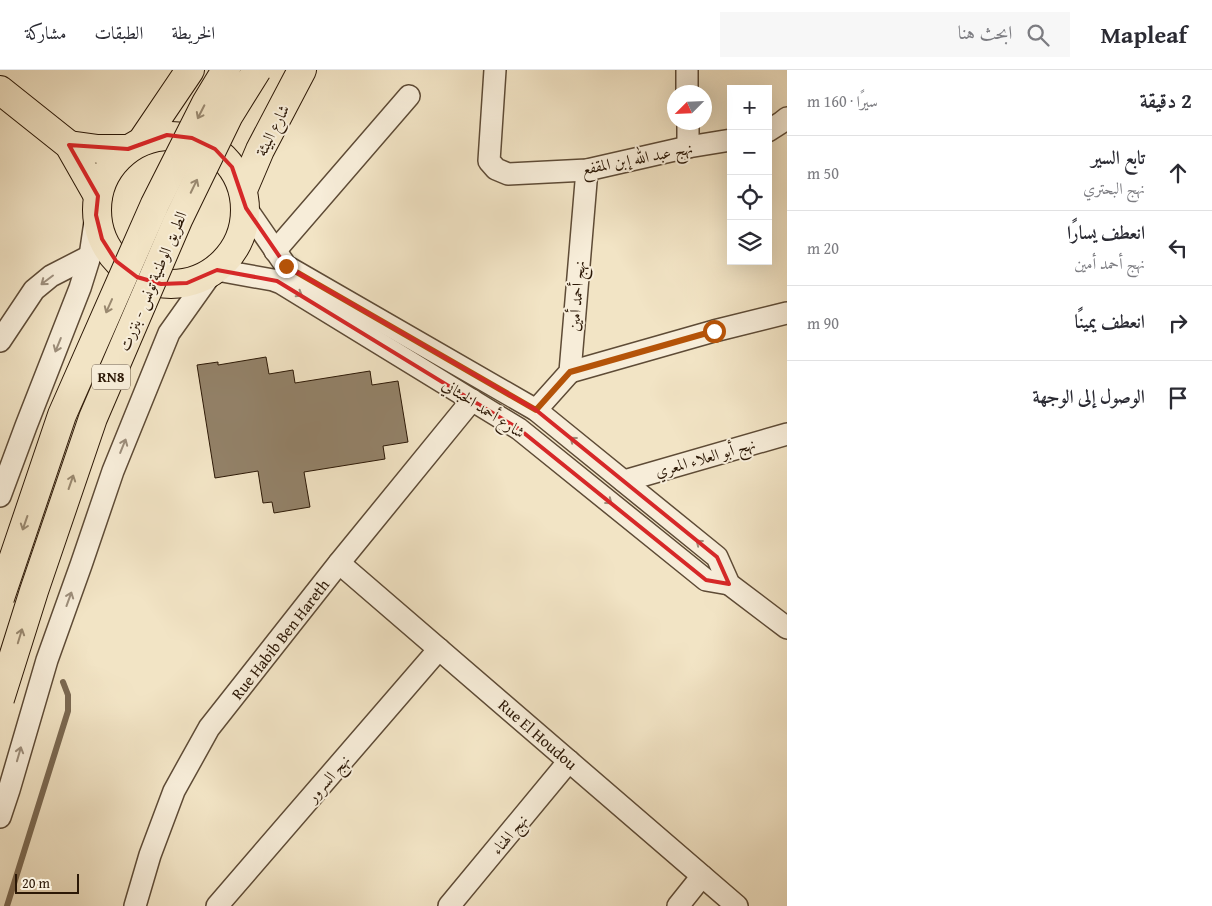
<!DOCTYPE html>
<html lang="ar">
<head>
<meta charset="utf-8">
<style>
	:root { --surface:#fff; --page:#f7f7f7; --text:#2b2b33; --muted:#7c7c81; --line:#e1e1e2 }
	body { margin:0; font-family:"Gentium Book Plus",Amiri,serif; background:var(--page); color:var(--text); direction:rtl }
	.controls { position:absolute; right:15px; top:15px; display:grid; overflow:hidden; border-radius:0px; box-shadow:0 5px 20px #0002 }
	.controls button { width:45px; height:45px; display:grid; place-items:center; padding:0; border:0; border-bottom:1px solid var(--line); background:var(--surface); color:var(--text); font:25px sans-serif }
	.compass { position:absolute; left:667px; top:15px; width:45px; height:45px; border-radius:50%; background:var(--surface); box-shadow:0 5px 20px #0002; rotate:246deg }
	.scale { position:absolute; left:15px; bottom:12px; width:64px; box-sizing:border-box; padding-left:5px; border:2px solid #2c1806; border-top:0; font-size:14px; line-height:18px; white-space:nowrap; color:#2c1806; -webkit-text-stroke:4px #f7edd9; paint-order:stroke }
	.stop { position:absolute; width:15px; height:15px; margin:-11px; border:4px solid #b45309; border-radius:50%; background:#fff }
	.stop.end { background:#b45309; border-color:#fff; box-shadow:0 1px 5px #0008 }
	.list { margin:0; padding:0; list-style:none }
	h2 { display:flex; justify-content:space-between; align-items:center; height:65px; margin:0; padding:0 20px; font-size:21px }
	h2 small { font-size:16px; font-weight:400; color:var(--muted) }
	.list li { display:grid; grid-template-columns:32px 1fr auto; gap:15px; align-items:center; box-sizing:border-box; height:75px; padding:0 20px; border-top:1px solid var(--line) }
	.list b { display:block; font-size:19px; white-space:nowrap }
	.list p { margin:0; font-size:16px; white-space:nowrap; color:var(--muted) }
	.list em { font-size:16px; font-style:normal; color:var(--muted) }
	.icon { flex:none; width:28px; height:28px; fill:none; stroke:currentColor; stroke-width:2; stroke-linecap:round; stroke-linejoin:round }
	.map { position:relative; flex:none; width:787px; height:836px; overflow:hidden; direction:ltr }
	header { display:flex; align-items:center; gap:30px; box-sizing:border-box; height:70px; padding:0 25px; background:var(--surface); border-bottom:1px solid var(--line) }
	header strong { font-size:24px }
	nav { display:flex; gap:28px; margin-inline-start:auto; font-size:18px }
	.search { width:350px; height:45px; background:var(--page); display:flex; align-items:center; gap:12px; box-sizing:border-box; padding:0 18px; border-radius:0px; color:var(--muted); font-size:19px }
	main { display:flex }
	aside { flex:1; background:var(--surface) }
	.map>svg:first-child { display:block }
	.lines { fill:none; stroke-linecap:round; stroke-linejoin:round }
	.stream { stroke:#7b6952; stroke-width:6 }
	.building { fill:#938269; stroke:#2c1806 }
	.minor-casing { stroke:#5e4b36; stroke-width:24 }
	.major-casing { stroke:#2c1806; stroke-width:30 }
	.minor { stroke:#f7edd9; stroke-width:21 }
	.major { stroke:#f2e4c5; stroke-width:28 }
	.highway-bridge-casing { stroke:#2c1806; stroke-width:30; stroke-linecap:butt }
	.highway-bridge { stroke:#f2e4c5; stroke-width:28 }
	.oneway { stroke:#99886f }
	.oneway2 { stroke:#9c8d7a }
	.route { stroke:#b45309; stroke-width:6 }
	.marked { fill:none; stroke:#d62828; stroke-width:4; stroke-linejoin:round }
	.labels { text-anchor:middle; stroke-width:4; stroke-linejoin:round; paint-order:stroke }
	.shield { fill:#f7edd9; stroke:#695845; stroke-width:1 }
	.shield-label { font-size:15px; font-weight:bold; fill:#2c1806 }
	.street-label { font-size:16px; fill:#2c1806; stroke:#f7edd9 }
</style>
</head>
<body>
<header>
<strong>Mapleaf</strong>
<div class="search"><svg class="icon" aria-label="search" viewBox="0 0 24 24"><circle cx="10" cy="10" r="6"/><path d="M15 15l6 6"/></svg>ابحث هنا</div>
<nav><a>الخريطة</a><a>الطبقات</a><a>مشاركة</a></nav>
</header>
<main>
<aside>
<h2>2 دقيقة<small>سيرًا · 160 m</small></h2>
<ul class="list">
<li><svg class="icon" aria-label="ahead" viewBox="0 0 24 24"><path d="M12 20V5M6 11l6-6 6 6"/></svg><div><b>تابع السير</b><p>نهج البحتري</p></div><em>50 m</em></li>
<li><svg class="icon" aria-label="left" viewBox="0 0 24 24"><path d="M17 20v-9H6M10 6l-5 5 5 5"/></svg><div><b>انعطف يسارًا</b><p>نهج أحمد أمين</p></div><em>20 m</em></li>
<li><svg class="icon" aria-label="right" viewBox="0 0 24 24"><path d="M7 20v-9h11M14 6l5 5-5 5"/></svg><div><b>انعطف يمينًا</b></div><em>90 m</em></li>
<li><svg class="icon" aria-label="arrive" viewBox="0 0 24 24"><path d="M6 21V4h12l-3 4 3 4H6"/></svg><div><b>الوصول إلى الوجهة</b></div></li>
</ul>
</aside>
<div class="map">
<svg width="787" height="836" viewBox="0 0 787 836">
	<rect width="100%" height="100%" fill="#f2e4c5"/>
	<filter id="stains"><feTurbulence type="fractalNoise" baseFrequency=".004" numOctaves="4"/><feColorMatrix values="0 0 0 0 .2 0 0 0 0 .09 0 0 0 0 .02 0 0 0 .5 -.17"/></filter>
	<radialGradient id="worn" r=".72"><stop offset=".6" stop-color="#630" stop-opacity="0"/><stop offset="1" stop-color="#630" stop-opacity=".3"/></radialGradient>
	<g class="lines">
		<!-- stream -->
		<path class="stream" d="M7,836L68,641V625L63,612"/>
	</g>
	<!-- building -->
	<path class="building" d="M266,287L269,304L293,300L295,313L370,301L372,315L398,311L408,372L383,376L385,389L304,402L310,437L274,443L272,432L263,433L258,401L215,408L197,295L218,292V295Z"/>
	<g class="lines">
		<!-- minor casing -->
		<g class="minor-casing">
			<g id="minor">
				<path d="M495,0L489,91L496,99L508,104L587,100L688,77L731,70"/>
				<path d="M687,0V22"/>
				<path d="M688,52V77"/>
				<path d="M768,61L782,52L787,48"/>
				<path d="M246,138L286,196L536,340L717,487L729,514L787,558"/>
				<path d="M275,181L409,26"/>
				<path d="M217,200L273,210L281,213L519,359L706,510L729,514"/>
				<path d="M0,271L34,220L51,206L90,186"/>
				<path d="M570,302L714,261L787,243"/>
				<path d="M536,340L570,302L587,100"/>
				<path d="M624,411L787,364"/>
				<path d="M0,426L26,356L80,218L90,186L96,145"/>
				<path d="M339,493L737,836"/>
				<path d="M0,747L9,720L47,590L81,495L113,401L169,263L211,204"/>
				<path d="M135,836L150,785L174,721L209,658L339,493L472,330"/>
				<path d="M217,836L439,579"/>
				<path d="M449,836L569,691"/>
				<path d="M678,836L702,806"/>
			</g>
		</g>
		<!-- major casing -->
		<g class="major-casing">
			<g id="major">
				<path d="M0,20L69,75L98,126"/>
				<circle cx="171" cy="140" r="74"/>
				<path d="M142,71L190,0"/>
				<path d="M69,75L98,79H128"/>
				<path d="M243,120L260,80L302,0"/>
			</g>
		</g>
		<!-- minor -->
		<use href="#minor" class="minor"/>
		<!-- major -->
		<use href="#major" class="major"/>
		<!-- highway-bridge casing -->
		<g class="highway-bridge-casing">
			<g id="highway-bridge">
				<path d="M0,528L62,345L155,134L206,33L226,0"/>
				<path d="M0,629L34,521L93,348L178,150L229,45L257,0"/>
			</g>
		</g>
		<!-- highway-bridge -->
		<use href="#highway-bridge" class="highway-bridge"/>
	</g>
	<!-- one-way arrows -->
	<defs><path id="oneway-shaft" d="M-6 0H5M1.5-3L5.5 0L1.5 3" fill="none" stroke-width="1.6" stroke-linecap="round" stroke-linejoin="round" transform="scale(1.25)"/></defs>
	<g class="oneway">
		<use href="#oneway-shaft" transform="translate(201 42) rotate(117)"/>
		<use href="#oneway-shaft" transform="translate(194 116) rotate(-64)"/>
		<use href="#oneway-shaft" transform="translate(109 236) rotate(114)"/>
		<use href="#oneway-shaft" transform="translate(71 412) rotate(-71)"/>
		<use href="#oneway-shaft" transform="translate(25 453) rotate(109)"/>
		<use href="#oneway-shaft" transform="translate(20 566) rotate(-73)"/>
	</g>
	<g class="oneway2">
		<use href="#oneway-shaft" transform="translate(47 210) rotate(143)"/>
		<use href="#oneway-shaft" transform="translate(296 222) rotate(31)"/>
		<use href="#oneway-shaft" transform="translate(58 275) rotate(112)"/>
		<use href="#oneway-shaft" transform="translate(576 372) rotate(-141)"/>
		<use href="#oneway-shaft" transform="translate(123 376) rotate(-68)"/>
		<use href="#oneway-shaft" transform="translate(606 429) rotate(39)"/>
		<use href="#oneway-shaft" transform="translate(702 475) rotate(-141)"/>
		<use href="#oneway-shaft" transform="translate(69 529) rotate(-70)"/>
		<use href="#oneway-shaft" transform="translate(19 684) rotate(-74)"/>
	</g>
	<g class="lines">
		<!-- route -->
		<path class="route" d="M286,196L536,340L570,302L714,261"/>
	</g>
	<!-- marked area -->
	<path class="marked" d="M167,65L192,68L215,79L232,97L246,138L286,196L536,340L717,487L729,514L706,510L519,359L277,211L217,200L187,213L161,214L137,207L116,191L102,169L96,145L98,126L69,75L128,79Z"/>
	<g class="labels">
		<!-- shield labels -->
		<rect class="shield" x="92" y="294.5" width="38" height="25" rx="4"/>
		<g class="shield-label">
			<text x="111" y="312">RN8</text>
		</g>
		<!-- street labels -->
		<g class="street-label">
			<text transform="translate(272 60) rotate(-63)" y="6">شارع البيئة</text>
			<text transform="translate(637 88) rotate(-11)" y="6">نهج عبد الله إبن المقفع</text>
			<text transform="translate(152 211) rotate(-67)" y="6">الطريق الوطنية تونس - بنزرت</text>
			<text transform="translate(576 226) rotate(-85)" y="6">نهج أحمد أمين</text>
			<text transform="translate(484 338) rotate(33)" y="6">شارع أحمد الخبثاني</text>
			<text transform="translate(705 387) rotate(-16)" y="6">نهج أبو العلاء المعري</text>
			<text transform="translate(280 569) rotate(-52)" y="6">Rue Habib Ben Hareth</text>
			<text transform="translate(538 664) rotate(41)" y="6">Rue El Houdou</text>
			<text transform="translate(328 708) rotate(-49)" y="6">نهج السرور</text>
			<text transform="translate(509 764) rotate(-50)" y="6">نهج الهناء</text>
		</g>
	</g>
	<rect width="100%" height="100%" filter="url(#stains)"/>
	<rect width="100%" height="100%" fill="url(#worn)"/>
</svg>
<div class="controls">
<button>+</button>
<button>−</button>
<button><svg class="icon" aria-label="locate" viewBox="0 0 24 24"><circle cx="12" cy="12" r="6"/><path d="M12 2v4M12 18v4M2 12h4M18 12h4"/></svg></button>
<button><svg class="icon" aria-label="layers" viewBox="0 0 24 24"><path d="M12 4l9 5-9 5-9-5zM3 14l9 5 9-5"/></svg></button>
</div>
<svg class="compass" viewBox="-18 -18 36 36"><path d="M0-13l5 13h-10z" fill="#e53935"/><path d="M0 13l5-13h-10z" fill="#7c7c81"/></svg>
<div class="scale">20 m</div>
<div class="stop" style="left:714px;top:261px"></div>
<div class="stop end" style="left:286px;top:196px"></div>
</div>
</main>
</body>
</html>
